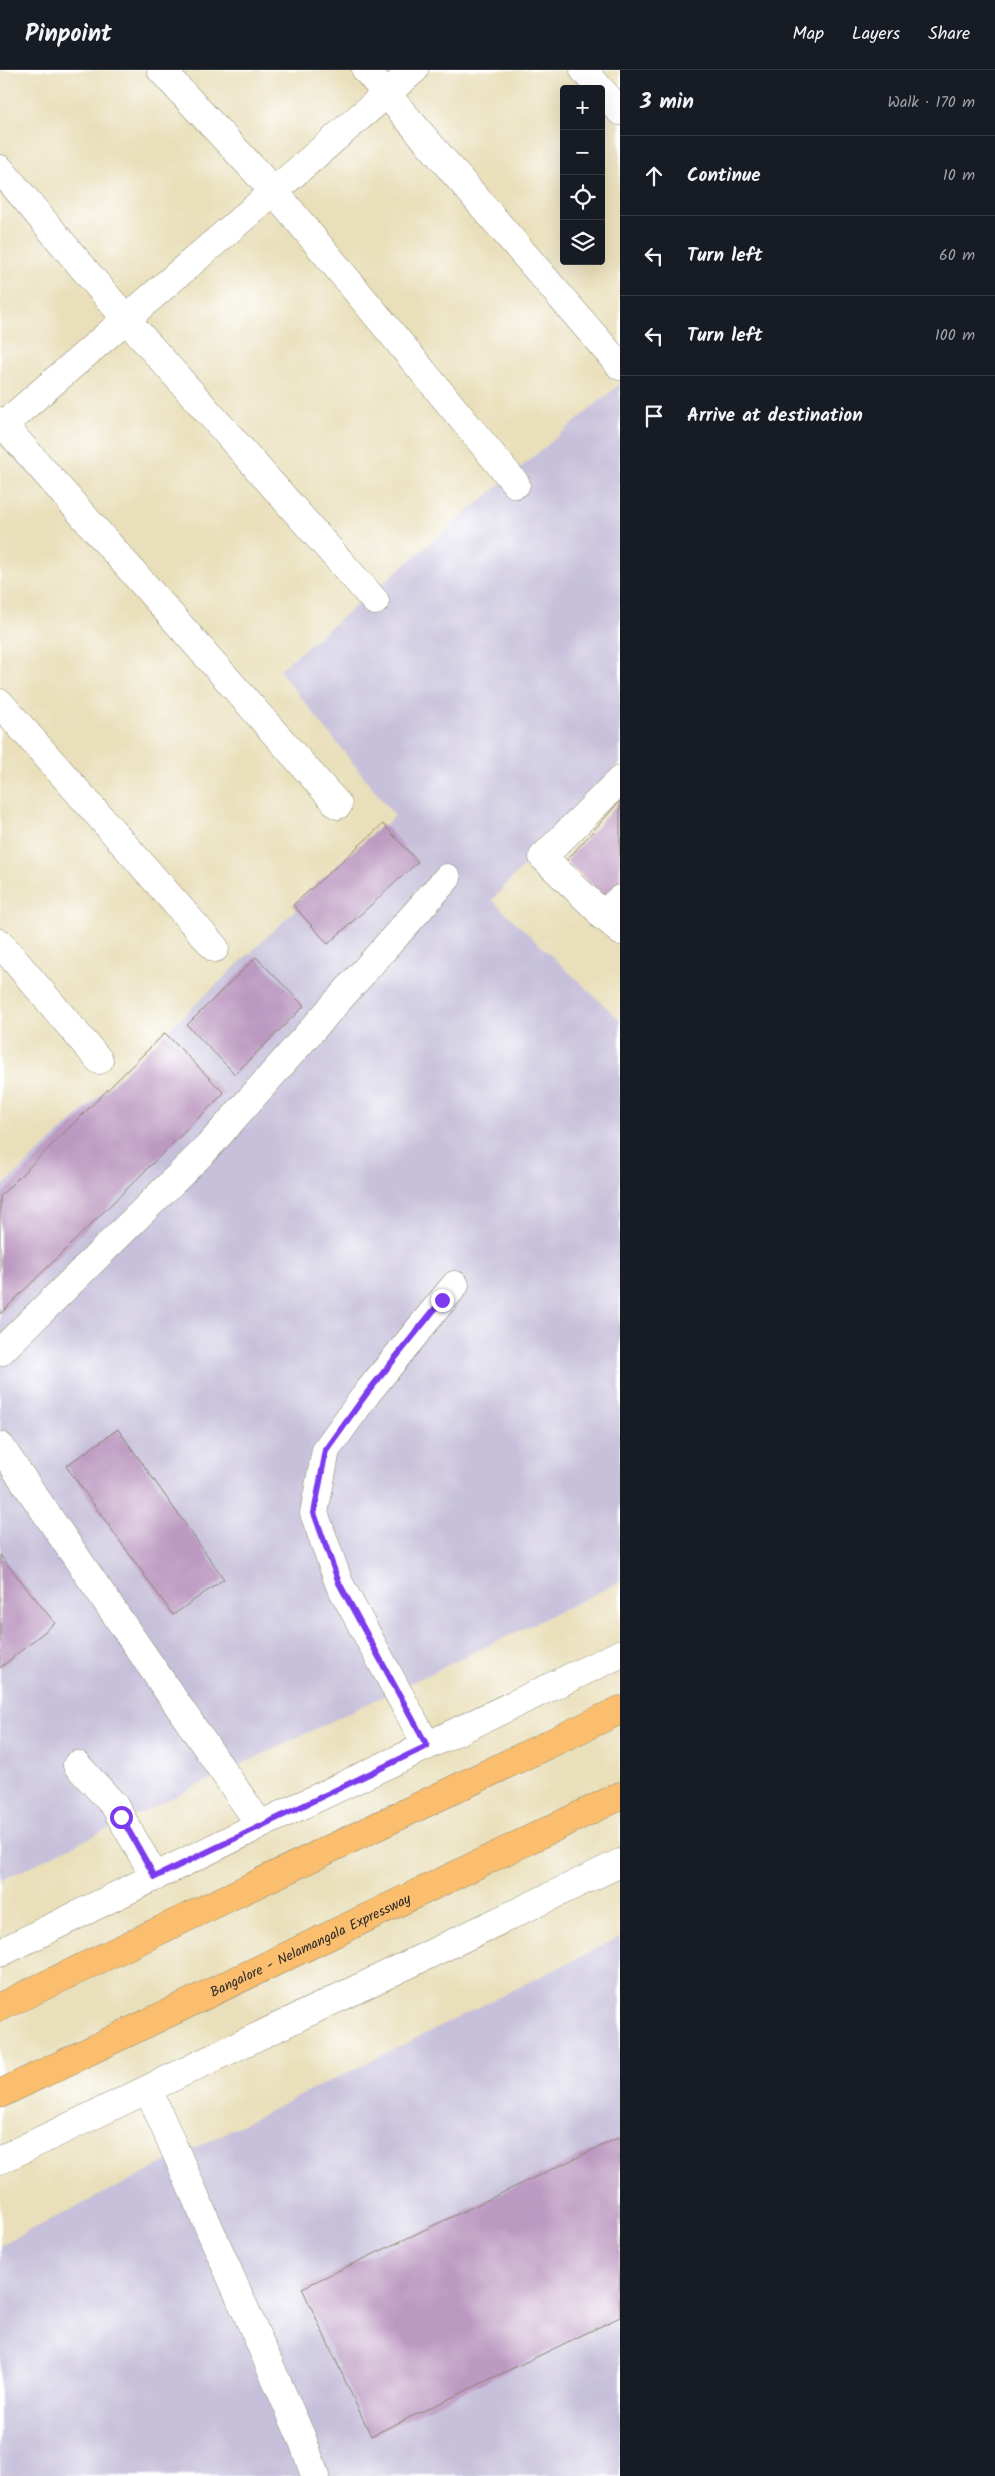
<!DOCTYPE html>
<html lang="en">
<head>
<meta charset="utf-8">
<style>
	:root { --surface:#171b24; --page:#20242c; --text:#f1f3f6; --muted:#9ea1a6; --line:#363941 }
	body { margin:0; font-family:Kalam,sans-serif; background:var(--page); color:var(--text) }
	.controls { position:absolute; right:15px; top:15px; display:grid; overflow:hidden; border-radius:5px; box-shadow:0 5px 20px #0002 }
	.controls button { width:45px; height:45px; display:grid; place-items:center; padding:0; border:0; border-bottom:1px solid var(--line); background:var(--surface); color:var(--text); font:25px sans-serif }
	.stop { position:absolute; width:15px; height:15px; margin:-11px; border:4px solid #7c3aed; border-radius:50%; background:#fff }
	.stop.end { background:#7c3aed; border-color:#fff; box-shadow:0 1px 5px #0008 }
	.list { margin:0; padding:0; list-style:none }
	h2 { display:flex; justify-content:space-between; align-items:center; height:65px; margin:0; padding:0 20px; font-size:21px }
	h2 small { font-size:16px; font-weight:400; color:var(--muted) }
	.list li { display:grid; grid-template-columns:32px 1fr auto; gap:15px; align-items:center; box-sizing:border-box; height:80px; padding:0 20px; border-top:1px solid var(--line) }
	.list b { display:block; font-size:19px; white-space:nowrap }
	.list em { font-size:16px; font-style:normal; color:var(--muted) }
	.icon { flex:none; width:28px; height:28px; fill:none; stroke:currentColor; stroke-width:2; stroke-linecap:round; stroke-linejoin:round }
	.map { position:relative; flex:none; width:620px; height:2406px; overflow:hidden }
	header { display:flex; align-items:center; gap:30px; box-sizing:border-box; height:70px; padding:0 25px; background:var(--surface); border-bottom:1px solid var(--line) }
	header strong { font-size:24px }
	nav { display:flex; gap:28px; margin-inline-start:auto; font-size:18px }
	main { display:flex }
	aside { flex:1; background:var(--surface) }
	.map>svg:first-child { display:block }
	.industrial { fill:#c6c0da }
	.building { fill:#bc99c1 }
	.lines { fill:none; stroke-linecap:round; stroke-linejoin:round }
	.minor-casing { stroke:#8a8572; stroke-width:29 }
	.highway-casing { stroke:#8a8572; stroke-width:29 }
	.minor { stroke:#fff; stroke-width:28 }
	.highway { stroke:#fabe6e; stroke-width:28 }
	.route { stroke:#7c3aed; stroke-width:6 }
	.labels { text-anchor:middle; stroke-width:5; stroke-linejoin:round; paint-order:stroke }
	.street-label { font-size:14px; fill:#2b2b2b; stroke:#fff }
</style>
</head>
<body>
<header>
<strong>Pinpoint</strong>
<nav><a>Map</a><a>Layers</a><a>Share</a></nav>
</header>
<main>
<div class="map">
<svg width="620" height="2406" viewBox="0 0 620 2406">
	<rect width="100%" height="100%" fill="#fff"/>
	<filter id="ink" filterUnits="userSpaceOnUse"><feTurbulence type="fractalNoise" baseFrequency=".02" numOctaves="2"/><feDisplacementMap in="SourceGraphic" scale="10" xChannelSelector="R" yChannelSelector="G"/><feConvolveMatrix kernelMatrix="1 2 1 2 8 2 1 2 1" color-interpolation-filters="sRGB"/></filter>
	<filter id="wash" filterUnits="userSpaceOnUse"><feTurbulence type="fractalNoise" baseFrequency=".0096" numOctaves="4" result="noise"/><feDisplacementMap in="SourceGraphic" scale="20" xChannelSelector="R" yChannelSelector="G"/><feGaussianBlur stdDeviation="1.12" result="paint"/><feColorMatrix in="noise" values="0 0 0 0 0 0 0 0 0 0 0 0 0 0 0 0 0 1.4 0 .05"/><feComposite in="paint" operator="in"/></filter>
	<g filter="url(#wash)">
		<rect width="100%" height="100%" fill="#e9dfba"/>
		<!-- industrial -->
		<g class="industrial">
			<path d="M620,314V693L492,830L620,950V1512L0,1811V1119L395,746L279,600Z"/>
			<path d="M620,1867V2406H0V2175Z"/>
		</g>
		<g id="blocks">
			<!-- building -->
			<g class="building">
				<path d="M620,731V816L608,829L566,791Z"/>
				<path d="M383,754L418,792L328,874L293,835Z"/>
				<path d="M256,887L304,936L235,1004L187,955Z"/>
				<path d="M165,963L224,1023L0,1244V1126Z"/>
				<path d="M118,1359L224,1509L173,1545L66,1396Z"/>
				<path d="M0,1485L55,1553L0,1598Z"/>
				<path d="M620,2067V2247L371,2366L302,2218Z"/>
			</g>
		</g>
	</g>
	<g filter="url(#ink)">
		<use href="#blocks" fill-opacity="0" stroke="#8a8572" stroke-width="1"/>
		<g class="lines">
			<!-- minor casing -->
			<g class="minor-casing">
				<g id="minor">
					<path d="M161,0L274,121L516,414"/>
					<path d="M366,0L620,296"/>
					<path d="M584,0L600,19"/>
					<path d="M601,20L620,41"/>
					<path d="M0,99L126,249L375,531"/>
					<path d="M0,351L338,735"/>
					<path d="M0,358L414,0"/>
					<path d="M0,633L215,878"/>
					<path d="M620,710L543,787L620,861"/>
					<path d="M602,846L620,829"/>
					<path d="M0,873L99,990"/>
					<path d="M0,1282L207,1078L447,808"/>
					<path d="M0,1376L260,1755"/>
					<path d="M427,1676L339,1513L314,1443L326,1380L367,1323L455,1215"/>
					<path d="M77,1695L114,1735L155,1807"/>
					<path d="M0,1883L260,1755L620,1584"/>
					<path d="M148,2019L303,2371L315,2406"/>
					<path d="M0,2090L620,1793"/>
				</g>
			</g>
			<!-- highway casing -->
			<g class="highway-casing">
				<g id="highway">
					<path d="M0,1937L620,1640"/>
					<path id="s1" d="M0,2024L620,1726"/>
				</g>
			</g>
			<!-- minor -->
			<use href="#minor" class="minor"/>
			<!-- highway -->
			<use href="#highway" class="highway"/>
		</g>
	</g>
	<g class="lines" filter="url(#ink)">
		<!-- route -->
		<path class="route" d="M121,1747L155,1807L427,1676L339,1513L314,1443L326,1380L367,1323L442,1230"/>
	</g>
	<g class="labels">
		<!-- street labels -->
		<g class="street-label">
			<text dy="5" stroke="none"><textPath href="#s1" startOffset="344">Bangalore - Nelamangala Expressway</textPath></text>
		</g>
	</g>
</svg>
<div class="controls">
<button>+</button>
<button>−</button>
<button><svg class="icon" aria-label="locate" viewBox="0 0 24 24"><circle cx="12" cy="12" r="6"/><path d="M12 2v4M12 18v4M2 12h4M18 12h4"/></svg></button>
<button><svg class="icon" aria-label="layers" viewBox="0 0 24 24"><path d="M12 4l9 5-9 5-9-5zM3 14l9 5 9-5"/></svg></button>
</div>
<div class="stop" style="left:121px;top:1747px"></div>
<div class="stop end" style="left:442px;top:1230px"></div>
</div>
<aside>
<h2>3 min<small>Walk · 170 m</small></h2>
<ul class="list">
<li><svg class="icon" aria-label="ahead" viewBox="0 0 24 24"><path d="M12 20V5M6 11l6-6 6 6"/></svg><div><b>Continue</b></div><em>10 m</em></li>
<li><svg class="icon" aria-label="left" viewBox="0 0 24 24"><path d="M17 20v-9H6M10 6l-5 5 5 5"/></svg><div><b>Turn left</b></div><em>60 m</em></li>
<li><svg class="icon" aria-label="left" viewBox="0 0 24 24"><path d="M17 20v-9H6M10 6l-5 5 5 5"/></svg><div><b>Turn left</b></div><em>100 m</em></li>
<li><svg class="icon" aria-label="arrive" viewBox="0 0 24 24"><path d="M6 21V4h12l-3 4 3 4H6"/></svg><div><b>Arrive at destination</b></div></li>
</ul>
</aside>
</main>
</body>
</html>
